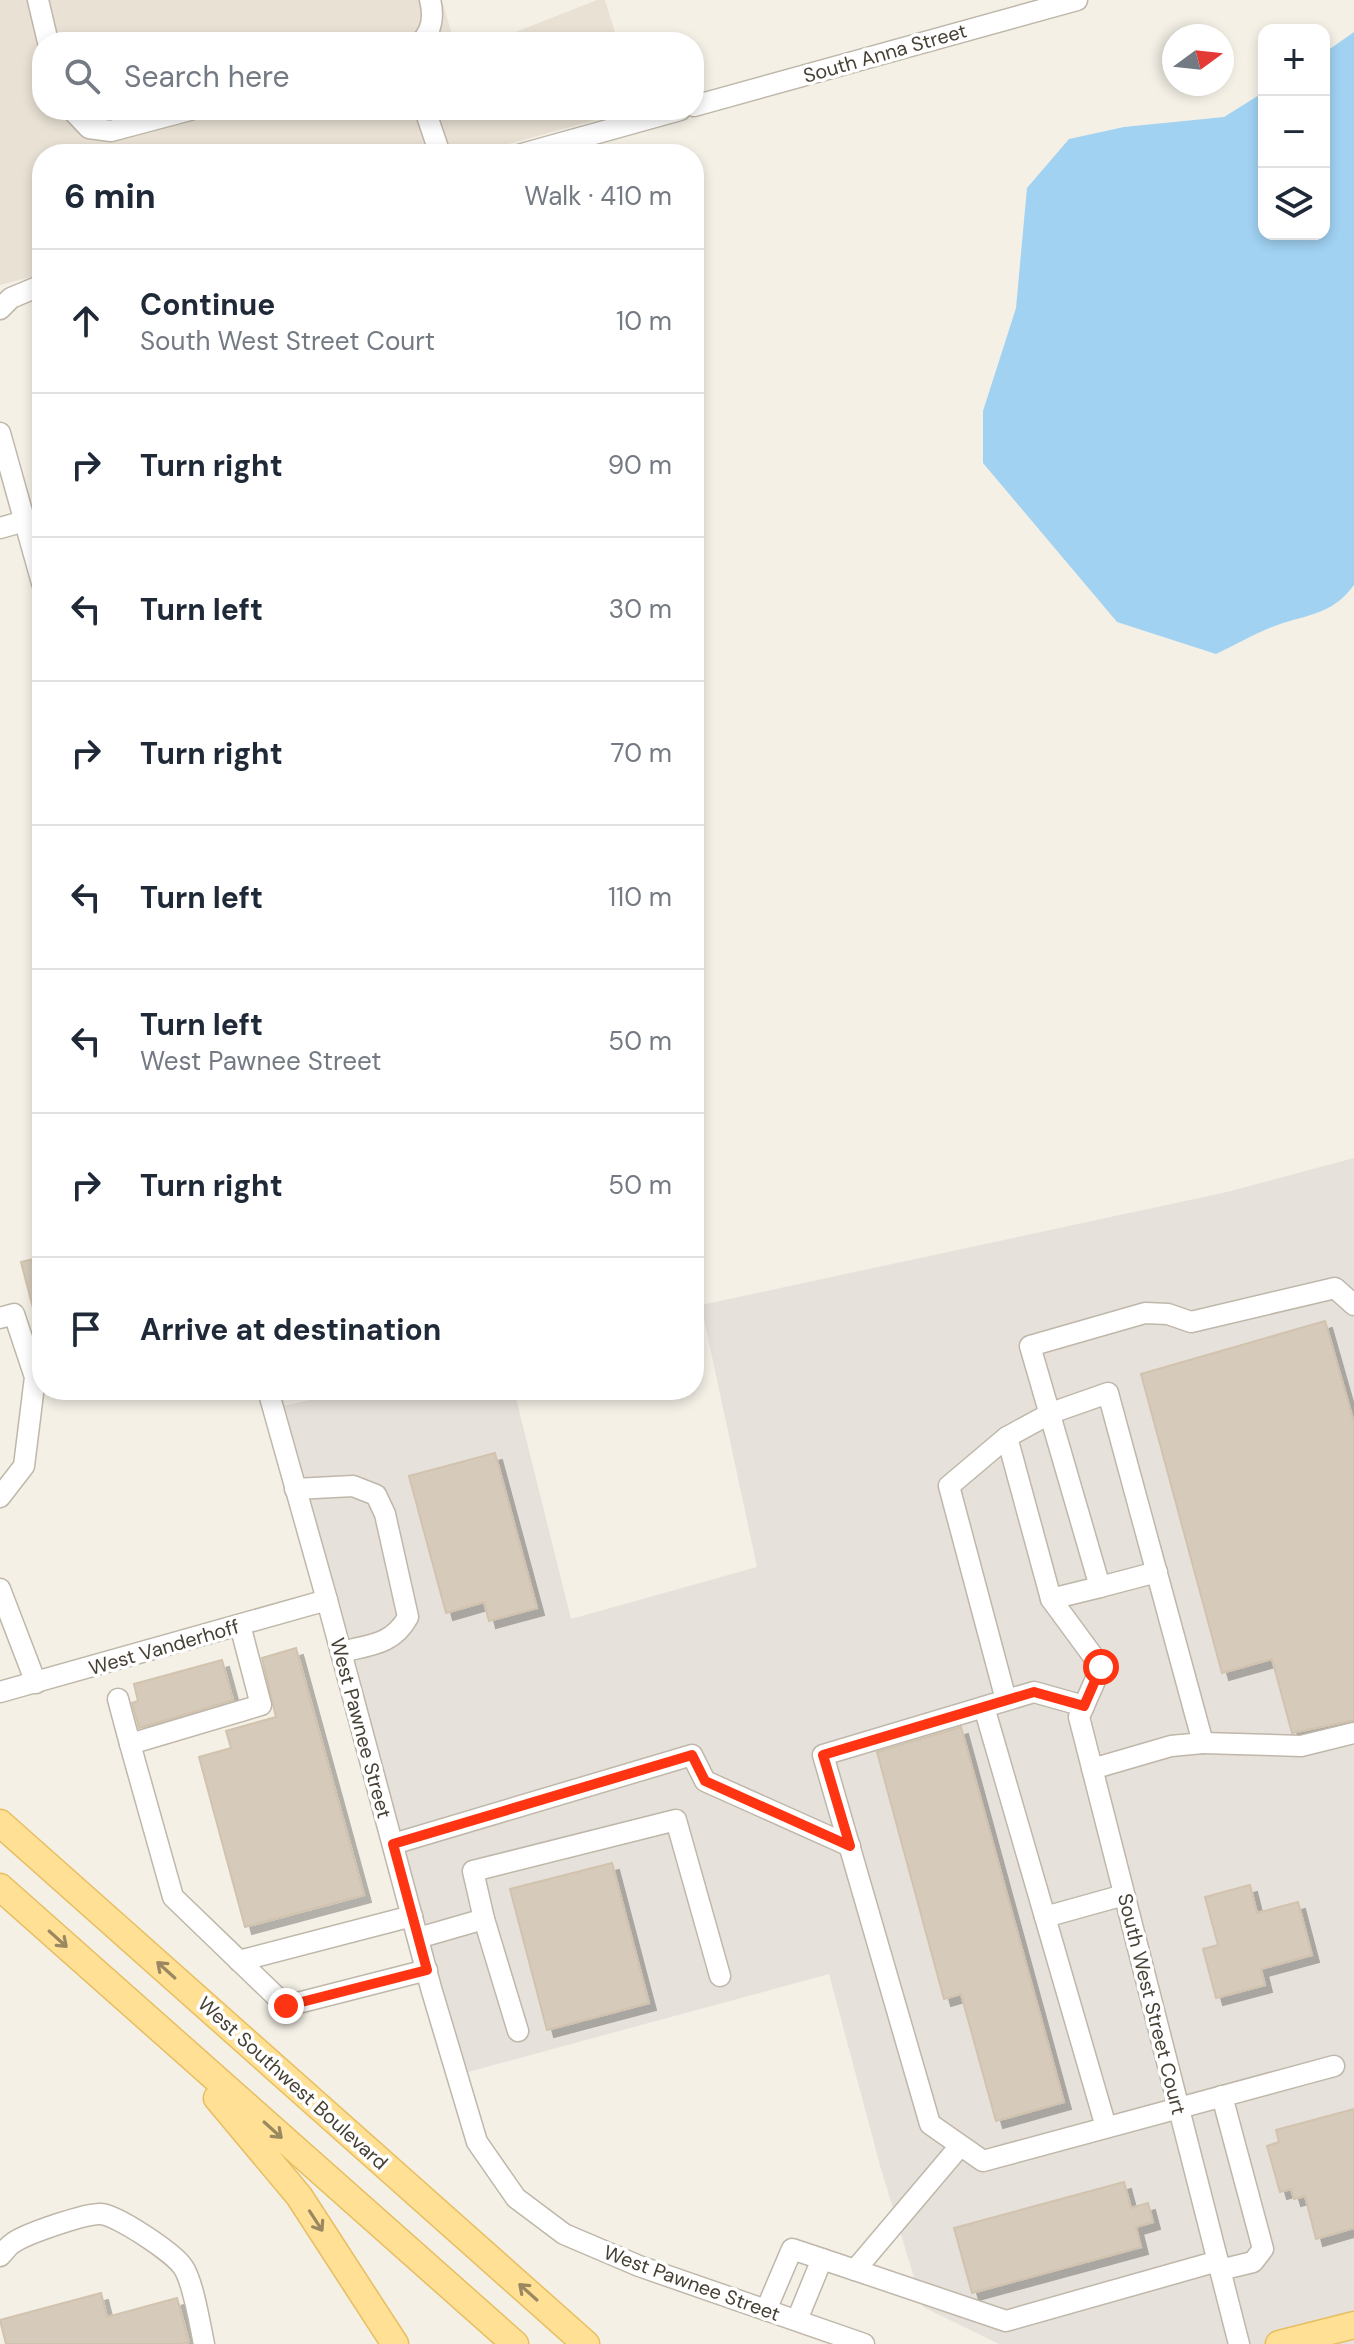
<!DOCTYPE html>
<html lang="en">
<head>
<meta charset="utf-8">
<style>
	:root { --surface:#fff; --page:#f2f2f3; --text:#1f2937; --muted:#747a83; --line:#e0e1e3 }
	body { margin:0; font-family:"DM Sans",sans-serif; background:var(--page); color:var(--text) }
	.controls { position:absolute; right:24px; top:24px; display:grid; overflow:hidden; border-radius:16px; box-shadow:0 4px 12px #0003 }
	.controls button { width:72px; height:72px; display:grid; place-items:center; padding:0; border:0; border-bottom:2px solid var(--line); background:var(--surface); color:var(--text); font:40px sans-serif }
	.compass { position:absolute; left:1162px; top:24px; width:72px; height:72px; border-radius:50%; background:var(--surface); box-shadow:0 4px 12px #0003; rotate:75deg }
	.stop { position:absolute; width:24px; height:24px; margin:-18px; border:6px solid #ff3412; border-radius:50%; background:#fff }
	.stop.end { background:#ff3412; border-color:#fff; box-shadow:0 2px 8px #0008 }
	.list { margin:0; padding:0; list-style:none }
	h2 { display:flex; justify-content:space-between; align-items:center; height:104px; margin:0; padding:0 32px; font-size:34px }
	h2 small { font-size:26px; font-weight:400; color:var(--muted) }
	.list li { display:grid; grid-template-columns:52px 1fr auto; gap:24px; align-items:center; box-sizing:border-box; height:144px; padding:0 32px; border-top:2px solid var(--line) }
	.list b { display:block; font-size:30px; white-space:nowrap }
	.list p { margin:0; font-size:26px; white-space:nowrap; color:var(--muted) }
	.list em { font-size:26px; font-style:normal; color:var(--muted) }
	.icon { flex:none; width:44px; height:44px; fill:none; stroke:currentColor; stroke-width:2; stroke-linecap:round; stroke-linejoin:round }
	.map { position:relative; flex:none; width:1354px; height:2344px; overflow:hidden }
	.search { position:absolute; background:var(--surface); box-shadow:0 4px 12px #0003; left:32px; top:32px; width:672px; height:88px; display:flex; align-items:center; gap:20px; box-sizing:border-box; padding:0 28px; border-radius:32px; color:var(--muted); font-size:30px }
	.panel { position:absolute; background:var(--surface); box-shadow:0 4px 12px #0003; left:32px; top:144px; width:672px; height:1256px; border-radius:32px }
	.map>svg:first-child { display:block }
	.residential { fill:#e8e1d4 }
	.industrial { fill:#e6e1db }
	.water { fill:#a1d2f2 }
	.building { fill:#d6cbbb; stroke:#d1c3ae; stroke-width:2; filter:url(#shadow) }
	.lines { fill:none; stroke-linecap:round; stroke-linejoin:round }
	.minor-casing { stroke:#bfb7a9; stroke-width:23 }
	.major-casing { stroke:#e7be61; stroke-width:29 }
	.minor { stroke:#fff; stroke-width:20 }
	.major { stroke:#ffe094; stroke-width:26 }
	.oneway { stroke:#9a8860 }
	.route { stroke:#ff3412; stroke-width:10 }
	.labels { text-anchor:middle; stroke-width:7; stroke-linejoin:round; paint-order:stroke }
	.street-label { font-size:20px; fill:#474035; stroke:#fff }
</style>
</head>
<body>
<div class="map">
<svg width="1354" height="2344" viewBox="0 0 1354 2344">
	<defs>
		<filter id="shadow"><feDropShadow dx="7" dy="7" stdDeviation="0" flood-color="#0004"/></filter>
	</defs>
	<rect width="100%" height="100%" fill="#f4f0e6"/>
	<!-- residential -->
	<g class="residential">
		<path d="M0,0H442L454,42H42V110H631L473,154H42V274L0,285Z"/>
		<path d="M597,0H605L618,42H490Z"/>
	</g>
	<!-- industrial -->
	<path class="industrial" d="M1354,1158V2344H999L923,2307L881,2169L829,1974L457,2075L273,1408L357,1390H514L571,1619L757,1567L701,1305L1227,1192Z"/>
	<!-- water -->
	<path class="water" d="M1354,32V585C1330,618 1302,614 1267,629C1250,636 1233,646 1216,654L1117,622L983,463V411L1016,308L1027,188L1069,139L1124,127L1224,117L1264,92V234H1324V53Z"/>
	<!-- building -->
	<g class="building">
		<path d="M42,1257V1323H37L21,1262Z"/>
		<path d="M1325,1321L1354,1423V1720L1292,1733L1272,1659L1222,1673L1141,1374Z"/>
		<path d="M495,1453L537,1608L489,1621L484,1602L446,1613L409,1476Z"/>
		<path d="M296,1648L364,1895L245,1927L199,1757L231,1748L226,1731L276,1717L262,1658Z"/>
		<path d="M222,1660L233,1700L139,1728L132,1703L138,1701L134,1684Z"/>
		<path d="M961,1727L1064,2102L996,2121L961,1994L944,1999L877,1752Z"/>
		<path d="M612,1863L649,2003L547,2030L510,1889Z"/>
		<path d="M1250,1885L1257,1913L1298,1902L1312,1955L1261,1969L1265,1985L1216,1998L1203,1949L1218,1945L1205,1897Z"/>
		<path d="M1354,2109V2228L1316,2239L1305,2196L1294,2199L1291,2189L1280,2192L1267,2146L1279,2142L1276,2130Z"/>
		<path d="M1124,2182L1131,2208L1148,2203L1153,2222L1136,2227L1141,2247L972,2293L954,2228Z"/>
		<path d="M101,2293L107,2317L177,2298L189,2342L180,2344H6L0,2320Z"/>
	</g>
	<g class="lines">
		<!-- minor casing -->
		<g class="minor-casing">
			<g id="minor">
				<path d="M38,0L48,42"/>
				<path d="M421,42C432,31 434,15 430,0"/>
				<path d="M694,106L1077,0"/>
				<path d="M72,110L89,128L111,131L190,110"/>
				<path d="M425,110L440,154"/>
				<path d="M522,154L680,110"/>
				<path d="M0,309L11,298L42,285"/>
				<path d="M0,433L42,583"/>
				<path d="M0,528L25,521"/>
				<path d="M0,1318L14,1314L35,1377L24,1466L0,1497"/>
				<path d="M268,1390L327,1600L431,1988L477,2142L516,2198L564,2234L639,2266L864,2344"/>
				<path d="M295,1489L353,1486L376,1495L385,1514L408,1617C393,1645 369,1645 341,1652"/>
				<path d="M1157,1572L1100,1587L1030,1346L1145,1313L1168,1314L1191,1322L1335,1288L1354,1305"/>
				<path d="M0,1589L36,1683"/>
				<path d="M1051,1599L1100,1587"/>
				<path d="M240,1625L261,1705L130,1744L173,1897L286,2006L427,1970"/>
				<path d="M0,1692L327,1600"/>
				<path d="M118,1699L130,1744"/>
				<path d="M1006,1700L949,1486L1007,1437"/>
				<path d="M1084,1706L1034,1692L823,1755L930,2124L983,2161L1334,2066"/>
				<path d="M984,1707L1106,2127"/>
				<path d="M1203,1743L1301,1746L1354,1733"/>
				<path d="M1092,1769L1171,1746L1203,1743L1108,1393L1051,1413L1007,1437L1051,1599L1101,1667L1079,1717L1239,2344"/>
				<path d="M393,1844L692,1755L705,1781L850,1846"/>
				<path d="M1045,1917L1124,1895"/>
				<path d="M484,1919L473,1871L676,1820L720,1976"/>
				<path d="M418,1938L484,1919L518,2031"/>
				<path d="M239,1961L412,1916"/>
				<path d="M0,2256C4,2252 8,2246 13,2243C25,2234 86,2213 101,2214C117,2215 174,2253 183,2267C193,2281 200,2325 204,2344"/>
				<path d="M855,2270L1006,2321L1218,2261"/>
				<path d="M1220,2270L1253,2262L1263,2249L1222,2096"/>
				<path d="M766,2310L792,2249L855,2270L960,2146"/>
				<path d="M797,2320L822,2259"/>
			</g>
		</g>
		<!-- major casing -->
		<g class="major-casing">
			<g id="major">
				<path d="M0,1823L586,2344"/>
				<path d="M0,1887L515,2344"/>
				<path d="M217,2098L299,2196L395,2344"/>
				<path d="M1279,2344L1354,2325"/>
			</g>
		</g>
		<!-- minor -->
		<use href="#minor" class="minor"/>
		<!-- major -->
		<use href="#major" class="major"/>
	</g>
	<!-- one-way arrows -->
	<defs><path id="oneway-shaft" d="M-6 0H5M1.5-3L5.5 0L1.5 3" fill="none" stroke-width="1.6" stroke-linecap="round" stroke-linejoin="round" transform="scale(2)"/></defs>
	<g class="oneway">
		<use href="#oneway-shaft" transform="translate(58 1939) rotate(42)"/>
		<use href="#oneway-shaft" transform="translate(166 1970) rotate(-138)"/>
		<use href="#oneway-shaft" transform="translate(273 2130) rotate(42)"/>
		<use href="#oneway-shaft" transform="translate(316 2221) rotate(57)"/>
		<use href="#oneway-shaft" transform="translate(528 2292) rotate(-138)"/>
	</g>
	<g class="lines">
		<!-- route -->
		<path class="route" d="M286,2006L427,1970L393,1844L692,1755L705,1781L850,1846L823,1755L1034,1692L1084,1706L1101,1667"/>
	</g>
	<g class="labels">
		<!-- street labels -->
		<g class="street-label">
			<text transform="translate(885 53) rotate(-16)" y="7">South Anna Street</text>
			<text transform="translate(164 1647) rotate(-16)" y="7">West Vanderhoff</text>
			<text transform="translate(361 1728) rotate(75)" y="7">West Pawnee Street</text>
			<text transform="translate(1152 2004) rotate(76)" y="7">South West Street Court</text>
			<text transform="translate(293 2083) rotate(42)" y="7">West Southwest Boulevard</text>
			<text transform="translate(692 2283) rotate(20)" y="7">West Pawnee Street</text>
		</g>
	</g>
</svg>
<div class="controls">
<button>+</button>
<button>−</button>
<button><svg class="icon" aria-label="layers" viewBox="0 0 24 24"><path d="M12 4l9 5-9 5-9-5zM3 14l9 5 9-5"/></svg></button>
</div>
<svg class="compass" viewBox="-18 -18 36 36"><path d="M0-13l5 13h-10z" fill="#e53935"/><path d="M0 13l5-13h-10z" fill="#747a83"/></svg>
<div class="stop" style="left:1101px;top:1667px"></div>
<div class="stop end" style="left:286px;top:2006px"></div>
<div class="search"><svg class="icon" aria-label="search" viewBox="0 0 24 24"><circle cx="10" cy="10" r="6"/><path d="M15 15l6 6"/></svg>Search here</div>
<section class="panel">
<h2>6 min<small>Walk · 410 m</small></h2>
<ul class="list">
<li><svg class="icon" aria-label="ahead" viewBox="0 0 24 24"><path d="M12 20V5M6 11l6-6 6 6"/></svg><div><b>Continue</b><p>South West Street Court</p></div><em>10 m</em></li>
<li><svg class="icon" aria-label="right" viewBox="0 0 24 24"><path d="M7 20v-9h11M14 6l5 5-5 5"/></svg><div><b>Turn right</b></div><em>90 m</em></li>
<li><svg class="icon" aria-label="left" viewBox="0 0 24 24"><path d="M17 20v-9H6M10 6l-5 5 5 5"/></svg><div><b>Turn left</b></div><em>30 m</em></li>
<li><svg class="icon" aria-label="right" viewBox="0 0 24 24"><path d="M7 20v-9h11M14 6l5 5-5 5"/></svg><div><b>Turn right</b></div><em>70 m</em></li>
<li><svg class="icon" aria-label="left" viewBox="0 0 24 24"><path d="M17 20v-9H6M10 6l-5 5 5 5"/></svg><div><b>Turn left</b></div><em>110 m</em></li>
<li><svg class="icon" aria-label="left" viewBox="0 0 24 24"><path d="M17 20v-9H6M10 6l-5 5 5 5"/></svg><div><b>Turn left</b><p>West Pawnee Street</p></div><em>50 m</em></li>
<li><svg class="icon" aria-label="right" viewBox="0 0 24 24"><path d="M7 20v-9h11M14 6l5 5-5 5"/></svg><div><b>Turn right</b></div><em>50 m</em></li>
<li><svg class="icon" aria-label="arrive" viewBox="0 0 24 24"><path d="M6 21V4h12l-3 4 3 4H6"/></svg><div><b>Arrive at destination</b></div></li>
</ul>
</section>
</div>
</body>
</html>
